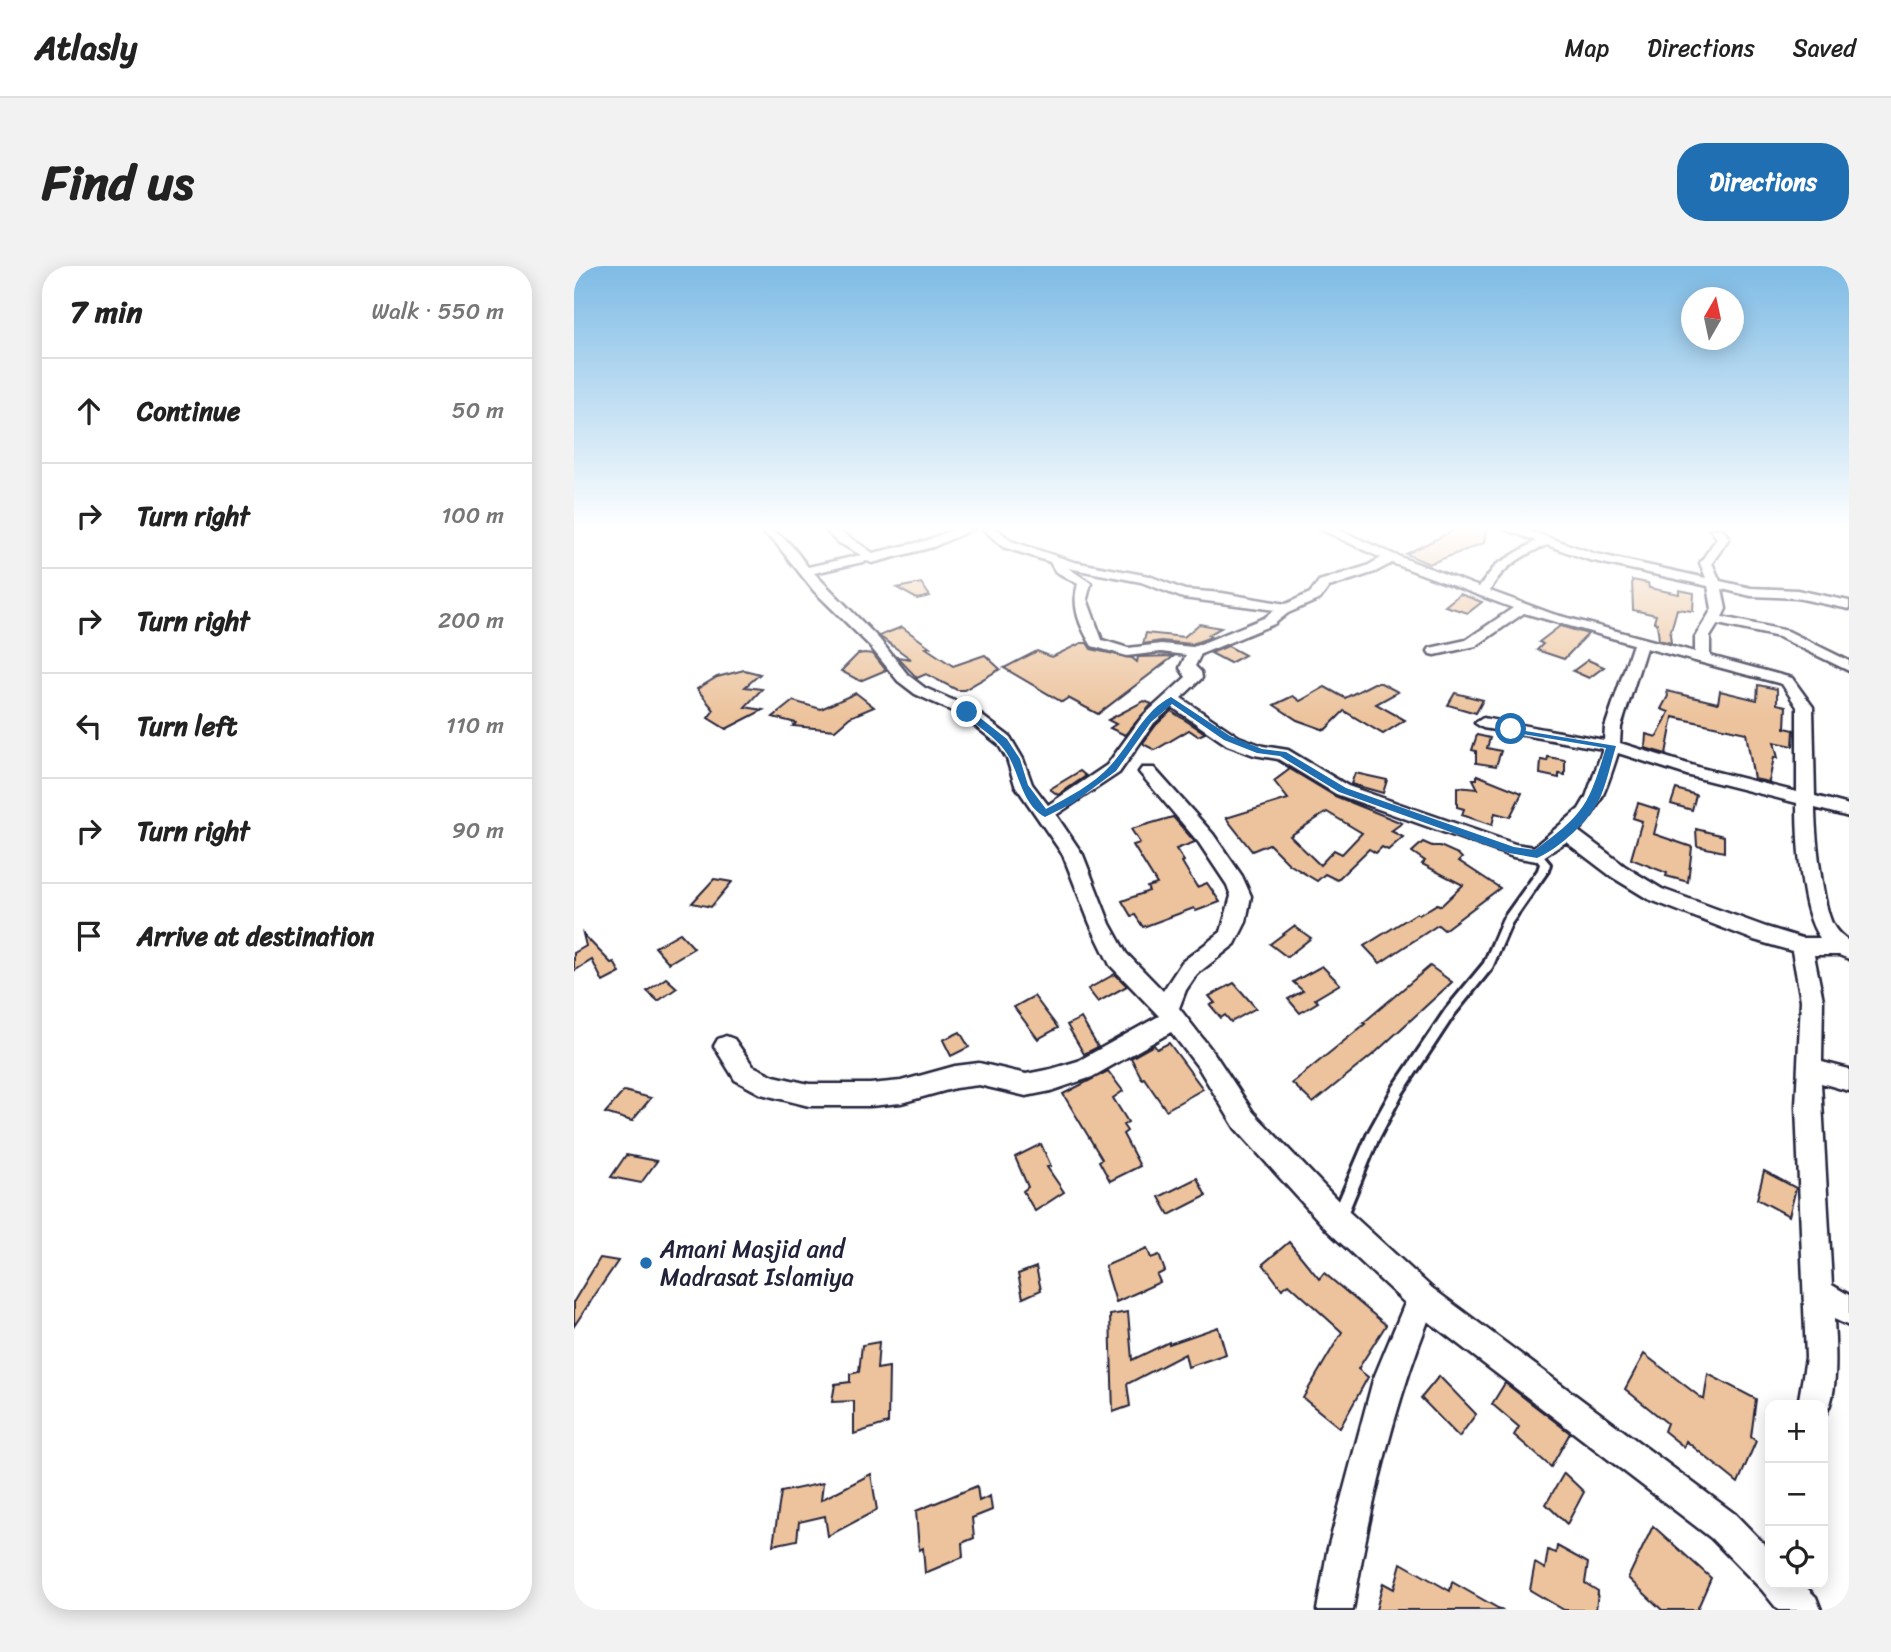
<!DOCTYPE html>
<html lang="en">
<head>
<meta charset="utf-8">
<style>
	:root { --surface:#fff; --page:#f2f2f2; --text:#222; --muted:#767676; --line:#e0e0e0; --accent:#1f6fb2 }
	body { margin:0; font-family:Sriracha,sans-serif; background:var(--page); color:var(--text) }
	.controls { position:absolute; right:21px; bottom:21px; display:grid; overflow:hidden; border-radius:14px; box-shadow:0 4px 18px #0003 }
	.controls button { width:63px; height:63px; display:grid; place-items:center; padding:0; border:0; border-bottom:2px solid var(--line); background:var(--surface); color:var(--text); font:35px sans-serif }
	.compass { position:absolute; left:1107px; top:21px; width:63px; height:63px; border-radius:50%; background:var(--surface); box-shadow:0 4px 18px #0003; rotate:9deg }
	.stop { position:absolute; width:21px; height:21px; margin:-16px; border:5px solid #1f6fb2; border-radius:50%; background:#fff }
	.stop.end { background:#1f6fb2; border-color:#fff; box-shadow:0 2px 7px #0008 }
	.list { margin:0; padding:0; list-style:none }
	h2 { display:flex; justify-content:space-between; align-items:center; height:91px; margin:0; padding:0 28px; font-size:30px }
	h2 small { font-size:23px; font-weight:400; color:var(--muted) }
	.list li { display:grid; grid-template-columns:46px 1fr auto; gap:21px; align-items:center; box-sizing:border-box; height:105px; padding:0 28px; border-top:2px solid var(--line) }
	.list b { display:block; font-size:26px; white-space:nowrap }
	.list em { font-size:23px; font-style:normal; color:var(--muted) }
	.icon { flex:none; width:38px; height:38px; fill:none; stroke:currentColor; stroke-width:2; stroke-linecap:round; stroke-linejoin:round }
	.map { position:relative; flex:none; width:1275px; height:1344px; overflow:hidden; border-radius:28px }
	header { display:flex; align-items:center; gap:42px; box-sizing:border-box; height:98px; padding:0 35px; background:var(--surface); border-bottom:2px solid var(--line) }
	header strong { font-size:33px }
	nav { display:flex; gap:38px; margin-inline-start:auto; font-size:24px }
	.intro { display:flex; align-items:center; justify-content:space-between; box-sizing:border-box; height:168px; padding:0 42px }
	h1 { margin:0; font-size:49px }
	.button { padding:18px 32px; border-radius:28px; background:var(--accent); color:#fff; font-size:24px; font-weight:700 }
	main { display:flex; gap:42px; padding:0 42px }
	aside { flex:1; background:var(--surface); border-radius:28px; box-shadow:0 4px 18px #0003 }
	.map>svg:first-child { display:block }
	.building { fill:#ecc39c; stroke:#22223b; stroke-width:2; fill-rule:evenodd }
	.lines { fill:none; stroke-linecap:round; stroke-linejoin:round }
	.lane-casing { stroke:#22223b; stroke-width:6 }
	.street-casing { stroke:#22223b; stroke-width:5 }
	.lane { fill:#fff; fill-rule:evenodd }
	.street { fill:#fff; fill-rule:evenodd }
	.route { fill:#1f6fb2 }
	.poi-dot { fill:#1f6fb2; stroke:#fff; stroke-width:2.5 }
	.labels { text-anchor:middle; stroke-width:5; stroke-linejoin:round; paint-order:stroke }
	.near-poi-label { font-size:24px; fill:#22223b; stroke:#fff; text-anchor:start }
</style>
</head>
<body>
<header>
<strong>Atlasly</strong>
<nav><a>Map</a><a>Directions</a><a>Saved</a></nav>
</header>
<div class="intro"><h1>Find us</h1><a class="button">Directions</a></div>
<main>
<aside>
<h2>7 min<small>Walk · 550 m</small></h2>
<ul class="list">
<li><svg class="icon" aria-label="ahead" viewBox="0 0 24 24"><path d="M12 20V5M6 11l6-6 6 6"/></svg><div><b>Continue</b></div><em>50 m</em></li>
<li><svg class="icon" aria-label="right" viewBox="0 0 24 24"><path d="M7 20v-9h11M14 6l5 5-5 5"/></svg><div><b>Turn right</b></div><em>100 m</em></li>
<li><svg class="icon" aria-label="right" viewBox="0 0 24 24"><path d="M7 20v-9h11M14 6l5 5-5 5"/></svg><div><b>Turn right</b></div><em>200 m</em></li>
<li><svg class="icon" aria-label="left" viewBox="0 0 24 24"><path d="M17 20v-9H6M10 6l-5 5 5 5"/></svg><div><b>Turn left</b></div><em>110 m</em></li>
<li><svg class="icon" aria-label="right" viewBox="0 0 24 24"><path d="M7 20v-9h11M14 6l5 5-5 5"/></svg><div><b>Turn right</b></div><em>90 m</em></li>
<li><svg class="icon" aria-label="arrive" viewBox="0 0 24 24"><path d="M6 21V4h12l-3 4 3 4H6"/></svg><div><b>Arrive at destination</b></div></li>
</ul>
</aside>
<div class="map">
<svg width="1275" height="1344" viewBox="0 0 1275 1344">
	<rect width="100%" height="100%" fill="#fff"/>
	<filter id="ink" filterUnits="userSpaceOnUse"><feTurbulence type="fractalNoise" baseFrequency=".0143" numOctaves="2"/><feDisplacementMap in="SourceGraphic" scale="14" xChannelSelector="R" yChannelSelector="G"/><feConvolveMatrix kernelMatrix="1 2 1 2 8 2 1 2 1" color-interpolation-filters="sRGB"/></filter>
	<g filter="url(#ink)">
		<!-- building -->
		<g class="building">
			<path d="M882,263H912L910,277L855,298L832,288Z"/>
			<path d="M1058,314L1074,317L1075,322L1105,328V324L1120,327L1119,345L1103,343L1096,368L1097,377L1085,374L1083,357L1080,356L1082,349L1059,344Z"/>
			<path d="M347,317L356,330L343,333L323,322Z"/>
			<path d="M886,328L908,336L894,347L871,340Z"/>
			<path d="M625,358L647,362L634,369L637,371L618,378L587,375L569,378L572,367L610,371Z"/>
			<path d="M986,360L1014,368L990,393L963,384L969,378L965,376Z"/>
			<path d="M328,361L356,381L352,382L379,400L411,389L426,403L390,424H383L352,408L343,412L323,391L337,393L305,370Z"/>
			<path d="M507,377H513L517,383L558,392L563,396L564,391L600,390L524,448L494,432L488,436L430,402L463,385L478,391Z"/>
			<path d="M654,380L671,389L656,397L637,387Z"/>
			<path d="M290,387L299,388L312,404L286,415L267,405L284,388Z"/>
			<path d="M1014,394L1030,401L1015,412L999,405Z"/>
			<path d="M170,404L186,408L171,421L188,423L171,441L189,444L152,463L134,452L140,444L123,423L143,411Z"/>
			<path d="M800,417H807L824,426L802,438L831,454L809,468L770,445L751,464L723,454L700,439L719,430L726,435L751,421L771,432Z"/>
			<path d="M1184,419L1203,423V438L1212,440L1211,462L1220,464L1219,480L1200,476L1204,492L1200,491L1195,516L1180,513L1172,467L1099,451L1092,488L1071,482L1072,468L1083,471L1095,446L1087,443L1094,430L1093,425L1144,437L1146,425L1183,434Z"/>
			<path d="M282,427L300,441L276,451L261,464L219,460L222,457L199,451L219,435L247,443Z"/>
			<path d="M881,427L909,434L902,447L874,439Z"/>
			<path d="M570,435L578,438L551,469L536,462L542,458L534,454Z"/>
			<path d="M597,445L631,467L624,470L615,464L581,484L571,479L569,477L582,459Z"/>
			<path d="M903,469L916,472L913,482L927,485L922,500L902,497V485L898,484Z"/>
			<path d="M974,491L991,494V509L985,508V512L966,508L967,494L973,495Z"/>
			<path d="M716,503L761,530L828,557L817,565L829,571L814,584L808,581L802,587L795,583L763,614L751,608L743,615L715,598L695,578L678,585L652,552L714,533L700,515ZM753,546L788,567L768,588L760,584L746,599L716,570Z"/>
			<path d="M506,505L512,510L484,529L476,523Z"/>
			<path d="M781,507L813,514L809,527L777,518Z"/>
			<path d="M903,509L948,527L936,551L921,547L918,559L888,549L890,543L883,541V521L904,523L899,513H903Z"/>
			<path d="M1102,523L1122,529L1118,544L1097,538Z"/>
			<path d="M1064,537L1086,544L1080,568L1118,581L1114,616L1092,610L1093,607L1057,593L1068,555L1059,552Z"/>
			<path d="M599,551L621,576L602,583L610,595L608,596L623,621L633,617L646,636L622,645L620,642L569,661L561,649L557,650L548,635L575,625L573,621L583,618L559,579L566,577L557,563Z"/>
			<path d="M1122,563L1150,570V586L1123,580Z"/>
			<path d="M849,576L858,580H866L884,588L888,592L885,595L926,622L870,664L864,659L806,697L790,680L843,647L845,649L863,638L867,640L889,619L848,598L851,595L838,586Z"/>
			<path d="M140,613L158,616L137,641L118,637Z"/>
			<path d="M720,660L737,672L713,691L696,678Z"/>
			<path d="M106,667L120,682L95,697L81,681Z"/>
			<path d="M9,668L37,697L40,696L46,707L29,716L18,694L0,705V687L12,680Z"/>
			<path d="M748,700L766,718L741,733L744,736L726,747L714,733L729,725L719,716Z"/>
			<path d="M856,700L878,716L802,786L739,837L718,817L791,758L789,757Z"/>
			<path d="M541,708L553,720L524,736L514,723Z"/>
			<path d="M92,712L103,722L84,735L73,725Z"/>
			<path d="M660,717L682,742L657,756L651,749L647,752L636,739L641,737L635,730Z"/>
			<path d="M460,730L484,762L464,773L440,741Z"/>
			<path d="M507,752L524,781L510,788L493,759Z"/>
			<path d="M386,766L395,781L377,790L369,774Z"/>
			<path d="M595,777L629,823L592,844L570,812L568,813L557,792L580,779L583,783Z"/>
			<path d="M534,805L549,825L539,832L554,856L549,859L553,865L549,868L566,900L536,915L525,895L528,893L489,828Z"/>
			<path d="M50,825L77,832L58,855L31,847Z"/>
			<path d="M467,878L477,900L473,901L490,926L461,945L449,925L454,921L441,891Z"/>
			<path d="M52,889L83,895L67,917L37,911Z"/>
			<path d="M1190,905L1222,922L1215,950L1183,933Z"/>
			<path d="M623,912L632,930L595,949L585,931Z"/>
			<path d="M715,976L745,1013L750,1007L812,1059L784,1103L794,1111L766,1162L729,1132L768,1066L715,1018L708,1023L689,998Z"/>
			<path d="M573,982L577,992L585,989L591,1005L583,1009L586,1016L542,1036L531,1000Z"/>
			<path d="M26,992L44,995L0,1060V1035Z"/>
			<path d="M462,1001L467,1024L449,1032L444,1008Z"/>
			<path d="M554,1046L558,1094L595,1076V1078L644,1061L652,1088L614,1101L611,1088L553,1118L556,1140L539,1146L536,1049Z"/>
			<path d="M305,1076L303,1103L315,1101L314,1157L280,1168V1135L258,1136L261,1118L276,1116V1108L285,1106L288,1079Z"/>
			<path d="M1070,1088L1130,1134L1134,1108L1182,1133L1177,1171L1182,1175L1164,1217L1112,1175L1110,1181L1090,1165L1093,1157L1051,1123Z"/>
			<path d="M865,1110L902,1148L885,1171L847,1132Z"/>
			<path d="M931,1117L996,1167L977,1201L940,1169L945,1161L918,1138Z"/>
			<path d="M990,1207L1010,1226L993,1258L972,1238Z"/>
			<path d="M297,1208L303,1244L254,1270L251,1250L225,1256L223,1274L199,1279L207,1226L249,1217L247,1234Z"/>
			<path d="M403,1220L405,1235L416,1230L418,1244L398,1252L400,1272L388,1277L389,1291L351,1307L349,1282L345,1284L342,1245Z"/>
			<path d="M1079,1260L1137,1312L1123,1344H1088L1054,1312Z"/>
			<path d="M983,1280L1014,1297L1011,1317L1024,1325L1022,1344H990L956,1324L961,1297L971,1303L974,1284L982,1287Z"/>
			<path d="M827,1297L876,1325L878,1316L927,1344H802L809,1317L820,1323Z"/>
		</g>
		<g class="lines">
			<!-- lane casing -->
			<g class="lane-casing">
				<path id="lane" d="M963,585L966,586L976,598L974,605L937,658L918,702L880,749L828,828L804,874L770,956L765,958L760,956L758,951L794,867L820,820L872,743L910,697L929,653L964,604L966,598L958,588Z"/>
			</g>
			<!-- street casing -->
			<g class="street-casing">
				<path id="street" d="M184,263C209,263 220,283 234,301L287,289L262,275L251,263H263L299,287L351,275L381,263H399L359,281L298,297L293,295L240,307L305,373L334,409L351,422L399,443L436,471L449,493L458,518L474,539L533,499L568,451L612,411L606,402L612,389L587,386L553,390L518,380C506,361 497,340 504,318L481,305L476,296L429,281L409,263H423L437,275L500,296L575,310L611,324L648,327L712,338L736,327L745,315L793,300L807,292L746,263H763L821,289L905,321L922,299L962,275L931,263H950L1022,288L1132,312L1126,297L1143,272L1136,263H1148L1155,272L1138,297L1146,315L1177,322L1223,324L1275,335V343L1223,332L1177,330L1148,323L1152,343L1148,351L1214,365L1275,395V405L1205,371L1144,358L1136,371V390L1218,412L1239,441L1241,530L1275,539V551L1241,542C1241,567 1248,638 1259,659C1263,666 1268,671 1275,675V693L1265,689H1240L1249,734L1248,796L1275,803V825L1247,817L1258,1019L1275,1029V1060L1260,1053C1261,1077 1266,1133 1249,1151V1139H1224L1232,1092L1222,840L1227,734L1218,685L1180,674L1074,633L1038,611L992,576L963,595L939,591L762,528L704,493L680,489L653,479L598,441L580,457L545,507L482,549L509,589L536,658L552,687L589,725L608,696L647,666L657,630L653,619L625,577L565,506L568,502H580L639,568L668,610L677,630L672,656L661,678L623,708L612,724L605,742L640,787L679,846L774,945L858,1022L1161,1248L1196,1284V1318H1229L1242,1331L1247,1344H1204L1188,1324L1137,1272L854,1055C818,1147 795,1246 779,1344H743L753,1286L799,1114L831,1037L754,965L661,862L624,801L597,766L518,811L477,825L452,830L405,819L381,822L327,837L296,840H235L187,828L161,814L140,780L144,773L152,770L160,773L179,800L200,810L235,818H296L327,815L381,800L405,797L452,808L477,803L504,795L585,750L536,699L516,658L489,589L441,519L433,493L424,478L387,449L341,428L324,415L295,379L240,325L201,276ZM973,279L1015,294L1134,320L1138,343L1121,371V386L979,348L916,325C926,302 951,288 973,279ZM818,297L939,342L892,374L856,382L854,385L856,388L861,389L902,380L950,347L1059,378L1031,461L1030,474L909,452L901,457L909,462L1029,483L1012,531L1005,543L960,581L941,578L774,520L714,484L689,480L665,471L607,432L628,412L627,406L621,400L627,388L700,358L714,347L746,333L755,321L801,306ZM494,302L567,316L609,332L701,344L690,352L619,381L587,378L554,382L528,374L513,333L517,317ZM1072,382L1208,418L1223,441V526L1127,502L1046,477L1047,461ZM1044,487L1116,510L1223,537C1223,571 1226,646 1246,672H1228L1192,661L1088,623L1052,601L1004,565C1027,542 1034,518 1044,487Z"/>
			</g>
			<!-- lane -->
			<use href="#lane" class="lane"/>
			<!-- street -->
			<use href="#street" class="street"/>
		</g>
	</g>
	<!-- sky -->
	<linearGradient id="sky" x2="0" y2="1"><stop stop-color="#7ebbe5"/><stop offset="0.58" stop-color="#fff"/><stop offset="1" stop-color="#fff" stop-opacity="0"/></linearGradient>
	<rect width="1275" height="452" fill="url(#sky)"/>
	<!-- route -->
	<path class="route" d="M597,431L656,470L688,483L712,486L772,522L940,581L961,584C1011,547 1014,540 1032,482L937,466L934,465V462L1042,480C1037,497 1033,516 1026,532C1015,555 986,582 963,592L935,587L765,526L706,490L683,487L650,474L598,438L577,456L542,505L499,537L471,551C449,539 446,511 435,491C424,471 404,462 388,446L396,444L433,473L446,493L454,519L472,543C493,532 520,518 536,500C557,478 569,445 597,431Z"/>
	<!-- markers -->
	<circle class="poi-dot" cx="72" cy="997" r="7"/>
	<g class="labels">
		<!-- near-poi labels -->
		<g class="near-poi-label">
			<text x="86" y="991">Amani Masjid and<tspan x="86" dy="28">Madrasat Islamiya</tspan></text>
		</g>
	</g>
</svg>
<div class="controls">
<button>+</button>
<button>−</button>
<button><svg class="icon" aria-label="locate" viewBox="0 0 24 24"><circle cx="12" cy="12" r="6"/><path d="M12 2v4M12 18v4M2 12h4M18 12h4"/></svg></button>
</div>
<svg class="compass" viewBox="-18 -18 36 36"><path d="M0-13l5 13h-10z" fill="#e53935"/><path d="M0 13l5-13h-10z" fill="#767676"/></svg>
<div class="stop" style="left:937px;top:463px"></div>
<div class="stop end" style="left:393px;top:446px"></div>
</div>
</main>
</body>
</html>
